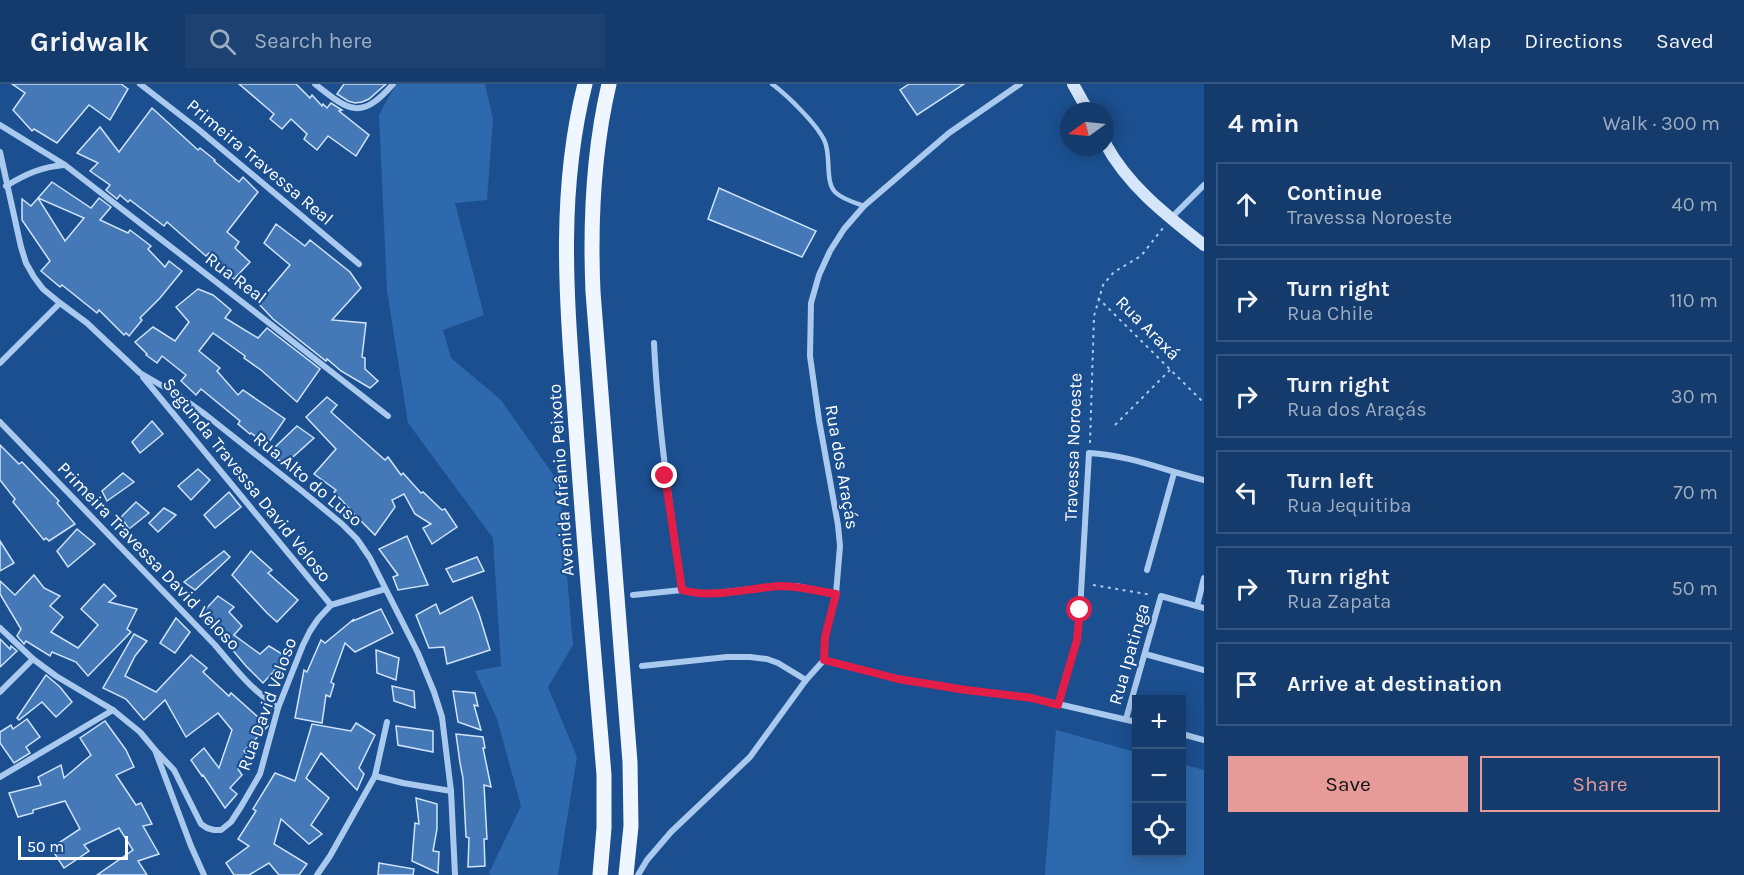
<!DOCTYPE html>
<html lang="en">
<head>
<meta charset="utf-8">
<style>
	:root { --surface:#143b6b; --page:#1d4271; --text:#f1f3f6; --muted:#9dadc1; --line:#33557e; --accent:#e69b98 }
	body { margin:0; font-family:Karla,sans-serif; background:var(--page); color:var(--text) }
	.controls { position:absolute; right:18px; bottom:18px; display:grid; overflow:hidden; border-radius:0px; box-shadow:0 3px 15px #0003 }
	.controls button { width:54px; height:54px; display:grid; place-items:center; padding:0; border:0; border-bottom:2px solid var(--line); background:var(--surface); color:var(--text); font:30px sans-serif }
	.compass { position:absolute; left:1060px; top:18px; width:54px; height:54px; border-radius:50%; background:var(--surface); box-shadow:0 3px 15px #0003; rotate:255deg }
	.scale { position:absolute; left:18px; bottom:15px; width:110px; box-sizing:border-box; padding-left:6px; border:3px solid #fff; border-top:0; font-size:16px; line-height:21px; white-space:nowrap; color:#fff; -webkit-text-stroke:4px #1b4f8f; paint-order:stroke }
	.stop { position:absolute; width:18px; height:18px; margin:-14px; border:4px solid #e11d48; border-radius:50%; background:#fff }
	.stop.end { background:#e11d48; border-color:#fff; box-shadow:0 2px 6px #0008 }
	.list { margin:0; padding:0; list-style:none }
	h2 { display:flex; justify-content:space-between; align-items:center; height:78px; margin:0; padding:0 24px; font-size:26px }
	h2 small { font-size:20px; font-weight:400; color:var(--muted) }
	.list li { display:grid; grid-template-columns:39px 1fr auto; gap:18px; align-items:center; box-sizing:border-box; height:84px; margin:0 12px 12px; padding:0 12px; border:2px solid var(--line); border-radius:0px }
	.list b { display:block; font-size:22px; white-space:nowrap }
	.list p { margin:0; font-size:20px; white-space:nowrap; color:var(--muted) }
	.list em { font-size:20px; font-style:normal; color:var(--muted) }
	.actions { display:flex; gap:12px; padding:18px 24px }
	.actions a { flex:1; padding:14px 0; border:2px solid var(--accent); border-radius:0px; text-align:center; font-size:21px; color:var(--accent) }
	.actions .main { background:var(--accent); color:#111 }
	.icon { flex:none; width:33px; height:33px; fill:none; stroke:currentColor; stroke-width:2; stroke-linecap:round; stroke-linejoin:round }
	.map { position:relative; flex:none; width:1204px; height:791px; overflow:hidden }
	header { display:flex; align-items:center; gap:36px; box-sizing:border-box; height:84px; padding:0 30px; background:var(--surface); border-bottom:2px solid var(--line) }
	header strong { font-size:28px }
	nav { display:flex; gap:33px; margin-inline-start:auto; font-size:21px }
	.search { width:420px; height:54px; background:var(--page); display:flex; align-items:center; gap:15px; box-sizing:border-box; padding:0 21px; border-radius:0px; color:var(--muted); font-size:22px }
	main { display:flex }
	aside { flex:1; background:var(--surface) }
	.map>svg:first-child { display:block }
	.green { fill:#2e69ad }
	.building { fill:#4478b7; stroke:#cfe3fa; stroke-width:1.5 }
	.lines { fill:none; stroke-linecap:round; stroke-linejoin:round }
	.path { stroke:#a9c9ee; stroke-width:2; stroke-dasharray:3 4.5; stroke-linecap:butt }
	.service { stroke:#a9c9ee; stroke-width:4.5 }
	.minor { stroke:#a9c9ee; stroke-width:6 }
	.secondary { stroke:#d6e6fa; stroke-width:12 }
	.primary { stroke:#f0f6ff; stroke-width:15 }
	.route { stroke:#e11d48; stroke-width:8 }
	.labels { text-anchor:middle; stroke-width:4.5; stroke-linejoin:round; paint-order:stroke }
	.street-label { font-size:18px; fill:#fff; stroke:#1b4f8f }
</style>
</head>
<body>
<header>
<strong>Gridwalk</strong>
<div class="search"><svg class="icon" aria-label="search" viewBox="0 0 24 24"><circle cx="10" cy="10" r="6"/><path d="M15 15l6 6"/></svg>Search here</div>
<nav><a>Map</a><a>Directions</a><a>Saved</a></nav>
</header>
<main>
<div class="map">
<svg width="1204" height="791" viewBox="0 0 1204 791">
	<rect width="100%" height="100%" fill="#1b4f8f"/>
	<!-- green -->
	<g class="green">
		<path d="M396,0H485L493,35L487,116L455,119L484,231L443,246L451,274L501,316L559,399L573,561L548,603L577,673L558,791H491L489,789L521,722L497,635L475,587L501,582L493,454L408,339L387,207L379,31Z"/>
		<path d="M1056,646L1136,668V768H1182V680L1204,686V791H1045Z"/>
	</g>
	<!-- building -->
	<g class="building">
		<path d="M12,0H121L128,5L110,36L89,21L57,59L34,45L32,47L13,26L25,9Z"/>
		<path d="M239,0H296L310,14L312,11L322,22L323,20L327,24L331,19L342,26L339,27L369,51L356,72L328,52L317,66L304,55L307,50L291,35L282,45L270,35L274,30Z"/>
		<path d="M344,0H386L369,15L362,18L355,19L348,17L337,10Z"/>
		<path d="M909,0H964L917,31L900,6Z"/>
		<path d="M152,24L198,66L200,64L215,76L214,77L239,98L243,93L258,108L227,148L239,158L235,164L250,178L234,195L222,186L224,182L209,169L206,172L167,138L164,142L130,116L128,118L120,111L117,115L106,106L110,101L90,87L98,79L77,69L100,43L119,68Z"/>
		<path d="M52,98L91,124L99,114L111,123L100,136L128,149L130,146L151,162L148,165L165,183L169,177L182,187L160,214L140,234L142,236L129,252L126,249L124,251L99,226L97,229L62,201L60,203L41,187L50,177L22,136V115L31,122L38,114L65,157L84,134L38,114Z"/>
		<path d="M719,104L816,147L802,173L708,135Z"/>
		<path d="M276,140L305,162L310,156L350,188L361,204L332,236L366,239L362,273L365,274V285L378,297L370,304L341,287L327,275L326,277L273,235L258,219L290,181L264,159Z"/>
		<path d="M198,205L213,211L231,226L225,234L258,254L267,244L320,285L297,318L261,286L244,274L245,272L213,249L199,267L220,284L217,287L238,311L243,306L285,335L267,361L251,349L250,350L238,340L240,337L201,305L196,311L181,297L186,291L162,272L157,279L146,271L147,270L135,258L153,243L175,257L189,238L176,223Z"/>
		<path d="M327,313L337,321L331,328L385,376L388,373L401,391L403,389L421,409L423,408L442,426L445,425L457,443L432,460L423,444L431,440L415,430L404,410L392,416L395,423L375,451L359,435L334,408L336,406L314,390L336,365L306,333Z"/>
		<path d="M152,337L163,350L140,369L132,358Z"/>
		<path d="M297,342L314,354L285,380L275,374L279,370L273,365Z"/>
		<path d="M0,361L19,380L22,378L59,417L57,419L75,440L49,457L46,454L44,456L13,418L15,415L0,396Z"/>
		<path d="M198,385L210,396L191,416L178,402Z"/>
		<path d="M123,389L134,398L107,417L102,407Z"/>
		<path d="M229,408L241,423L215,444L204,431Z"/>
		<path d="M136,418L149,429L129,445L121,433Z"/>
		<path d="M164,424L176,431L158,448L149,439Z"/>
		<path d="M77,445L95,460L68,483L57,467Z"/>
		<path d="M407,452L428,501L398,506L393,493L398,491L379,465Z"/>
		<path d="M0,457L14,479L0,487Z"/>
		<path d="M224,467L230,473L195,506L184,498Z"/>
		<path d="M251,467L272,486L268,489L298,516L277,538L267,529L232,491Z"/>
		<path d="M477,473L484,487L453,498L446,485Z"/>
		<path d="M34,491L44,504L60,512L50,522L63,533L51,548L78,564L98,541L81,525L104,500L116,512L109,518L137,525L127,545L131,548L88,592L76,578L52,568L50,572L26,557L24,560L17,552L21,545L0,510V497L15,511Z"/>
		<path d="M218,512L234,523L229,528L242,542L234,551L260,570L269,562L287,573L263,599L246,582L209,538L210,537L203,528Z"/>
		<path d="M472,513L479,530L490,566L447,580L444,563L429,564L416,531L436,520L440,530Z"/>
		<path d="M381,525L393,549L355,568L345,559L331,598L334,600L330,613L326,611L322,639L295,634L304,586L307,588L321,556L325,559L354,535L353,537Z"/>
		<path d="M176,534L190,548L175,569L160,559Z"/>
		<path d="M134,550L147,557L135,572L125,592L156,608L191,571L207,584L203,588L229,612L231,609L268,642L244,667L251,676L238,685L242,691L230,704L237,710L225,724L203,691L202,692L191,676L204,664L219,684L232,646L218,629L186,653L165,616L144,636L126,615L103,604Z"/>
		<path d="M0,555L10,565L11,562L17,567L0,583Z"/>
		<path d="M376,566L399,574L396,596L377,589Z"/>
		<path d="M46,591L60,603L72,618L56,633L42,618L19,636L17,634Z"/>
		<path d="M392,602L414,607L415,624L394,617Z"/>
		<path d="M453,607L475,609L478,622L474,621L481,646L458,638Z"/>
		<path d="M27,635L40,653L26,663L30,669L14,679L0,659V648L11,641L13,645Z"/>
		<path d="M105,637L126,666L134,683L116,691L136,721L141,719L152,740L143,742L159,770L138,777L147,791H97L133,766L119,744L84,761L89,767L64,784L51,764L80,745L65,717L33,726V729L18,733L9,709L41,701L38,693L61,681L64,694L91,671L80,654Z"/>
		<path d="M356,639L375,651L359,684L364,690L357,706L321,669L306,694L329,714L311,741L322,750L309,760L281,735L274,760L307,780L299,791H279L269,779L249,791H234L226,779L249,762L238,755L256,727L253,725L275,689L295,697L312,640L351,647Z"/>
		<path d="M396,642L433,647V668L398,661Z"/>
		<path d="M456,650L483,653L485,664H483L491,703L484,701L487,755H484L485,782L468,783L469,754L466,753L463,694L460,679Z"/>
		<path d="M416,714L437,720V745L433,767L439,768L438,789L412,777L415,739L419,740Z"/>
		<path d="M379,779L414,785L413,791H378Z"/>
	</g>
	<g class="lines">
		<!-- path -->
		<g class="path">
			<path d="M1098,214L1204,319"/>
			<path d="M1115,341L1170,286"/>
			<path d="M1090,359L1094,232L1103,201L1114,188L1141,172L1163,144"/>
			<path d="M1093,501L1152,511"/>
		</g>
		<!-- service -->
		<path class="service" d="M772,0C787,11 818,41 825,58C831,72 825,98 835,108C842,115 855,119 864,122"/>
		<!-- minor -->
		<g class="minor">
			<path d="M140,0L198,45L359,180"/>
			<path d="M315,0C349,27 361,37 393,0"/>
			<path d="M0,41L65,81L246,221L388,332"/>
			<path d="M0,68L21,163L26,179L34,193L43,205L60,219"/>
			<path d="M6,102C26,90 41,83 64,81"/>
			<path d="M1171,134L1204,101"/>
			<path d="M654,259C658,342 670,424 682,506"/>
			<path d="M0,279L60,219L87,239L140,289L178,311L206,331L302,407L342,440L357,455L370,474L418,569L434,608L442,633L451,707L455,791"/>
			<path d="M143,293L331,521"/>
			<path d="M0,338L215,561C236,586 251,605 278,624"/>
			<path d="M1147,486L1174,389"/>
			<path d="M633,511L682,506L694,509L708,510L778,502H796L836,510"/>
			<path d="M1197,522L1204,494"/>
			<path d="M0,544L33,575L56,592L113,626L140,648L155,666L191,762L204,791"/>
			<path d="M1145,570L1204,586"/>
			<path d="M824,576L898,595L966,606L1032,614L1136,638"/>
			<path d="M642,582L727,573H750L767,575L778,579L806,596"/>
			<path d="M0,608L33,575"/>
			<path d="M1058,621L1077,556L1080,527L1089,369C1129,371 1166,387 1204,396"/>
			<path d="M1126,635L1161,512L1204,524"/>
			<path d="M1182,650L1204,656"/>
			<path d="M155,666L174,686L201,740L207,744L214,746H221L231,738L242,721L260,690L278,624L303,561L310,547L318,535L331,521L385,505"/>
			<path d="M375,692L403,699L451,707"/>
			<path d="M0,693L113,626"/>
			<path d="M317,791L330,772L375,692L387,638"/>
			<path d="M638,791L647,776L671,748L750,673L806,596L824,576L825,553L836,510L840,462L838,441L819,336L810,272L811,219L819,191L830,167L844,145L864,122L949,49L1020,0"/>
		</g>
		<!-- secondary -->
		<g class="secondary">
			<path d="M1073,0L1088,27"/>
			<path d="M1105,59C1128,102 1166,131 1204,161"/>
		</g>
		<!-- primary -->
		<g class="primary">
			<path d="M585,0C557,110 567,218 575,329C583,450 594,570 604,691V744L600,791"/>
			<path d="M609,0C593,68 590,138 593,208L630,678L631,742L626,791"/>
		</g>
	</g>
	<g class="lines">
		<!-- route -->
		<path class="route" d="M665,392L682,506C714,515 747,504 780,502C799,502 817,507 836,510L825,553L824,576L898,595L966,606L1032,614L1058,621L1077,556L1080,526"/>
	</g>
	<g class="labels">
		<!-- street labels -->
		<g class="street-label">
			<text transform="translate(260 78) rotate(40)" y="6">Primeira Travessa Real</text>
			<text transform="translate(236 194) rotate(37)" y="6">Rua Real</text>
			<text transform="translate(1148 244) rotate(45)" y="6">Rua Araxá</text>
			<text transform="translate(1073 363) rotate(-88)" y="6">Travessa Noroeste</text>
			<text transform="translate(842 383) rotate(80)" y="6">Rua dos Araçás</text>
			<text transform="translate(308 395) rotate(40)" y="6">Rua Alto do Luso</text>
			<text transform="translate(247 396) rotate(51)" y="6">Segunda Travessa David Veloso</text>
			<text transform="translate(561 396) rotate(-94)" y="6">Avenida Afrânio Peixoto</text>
			<text transform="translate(149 472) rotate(46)" y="6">Primeira Travessa David Veloso</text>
			<text transform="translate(1129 570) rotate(-74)" y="6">Rua Ipatinga</text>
			<text transform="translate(267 620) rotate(-70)" y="6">Rua David Veloso</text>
		</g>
	</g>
</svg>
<div class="controls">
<button>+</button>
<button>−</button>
<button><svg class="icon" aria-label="locate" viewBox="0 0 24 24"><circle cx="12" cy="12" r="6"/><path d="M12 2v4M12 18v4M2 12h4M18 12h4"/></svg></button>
</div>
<svg class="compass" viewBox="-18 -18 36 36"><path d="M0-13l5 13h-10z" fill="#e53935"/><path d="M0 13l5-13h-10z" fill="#9dadc1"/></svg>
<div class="scale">50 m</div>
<div class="stop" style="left:1080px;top:526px"></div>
<div class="stop end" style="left:665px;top:392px"></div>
</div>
<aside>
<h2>4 min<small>Walk · 300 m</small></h2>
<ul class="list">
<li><svg class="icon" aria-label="ahead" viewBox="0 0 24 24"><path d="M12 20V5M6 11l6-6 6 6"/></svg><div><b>Continue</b><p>Travessa Noroeste</p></div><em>40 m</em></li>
<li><svg class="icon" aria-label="right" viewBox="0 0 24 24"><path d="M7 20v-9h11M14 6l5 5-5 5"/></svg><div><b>Turn right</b><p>Rua Chile</p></div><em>110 m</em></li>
<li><svg class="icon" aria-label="right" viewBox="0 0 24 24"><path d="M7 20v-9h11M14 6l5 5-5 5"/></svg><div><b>Turn right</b><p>Rua dos Araçás</p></div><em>30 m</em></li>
<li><svg class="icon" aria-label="left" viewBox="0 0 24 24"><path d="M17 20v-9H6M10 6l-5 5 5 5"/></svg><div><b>Turn left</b><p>Rua Jequitiba</p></div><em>70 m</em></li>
<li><svg class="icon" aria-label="right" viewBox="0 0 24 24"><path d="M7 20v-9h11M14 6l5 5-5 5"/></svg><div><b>Turn right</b><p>Rua Zapata</p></div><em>50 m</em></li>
<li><svg class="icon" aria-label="arrive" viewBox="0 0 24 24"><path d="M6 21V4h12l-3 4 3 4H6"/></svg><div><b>Arrive at destination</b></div></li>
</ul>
<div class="actions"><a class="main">Save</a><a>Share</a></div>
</aside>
</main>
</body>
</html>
